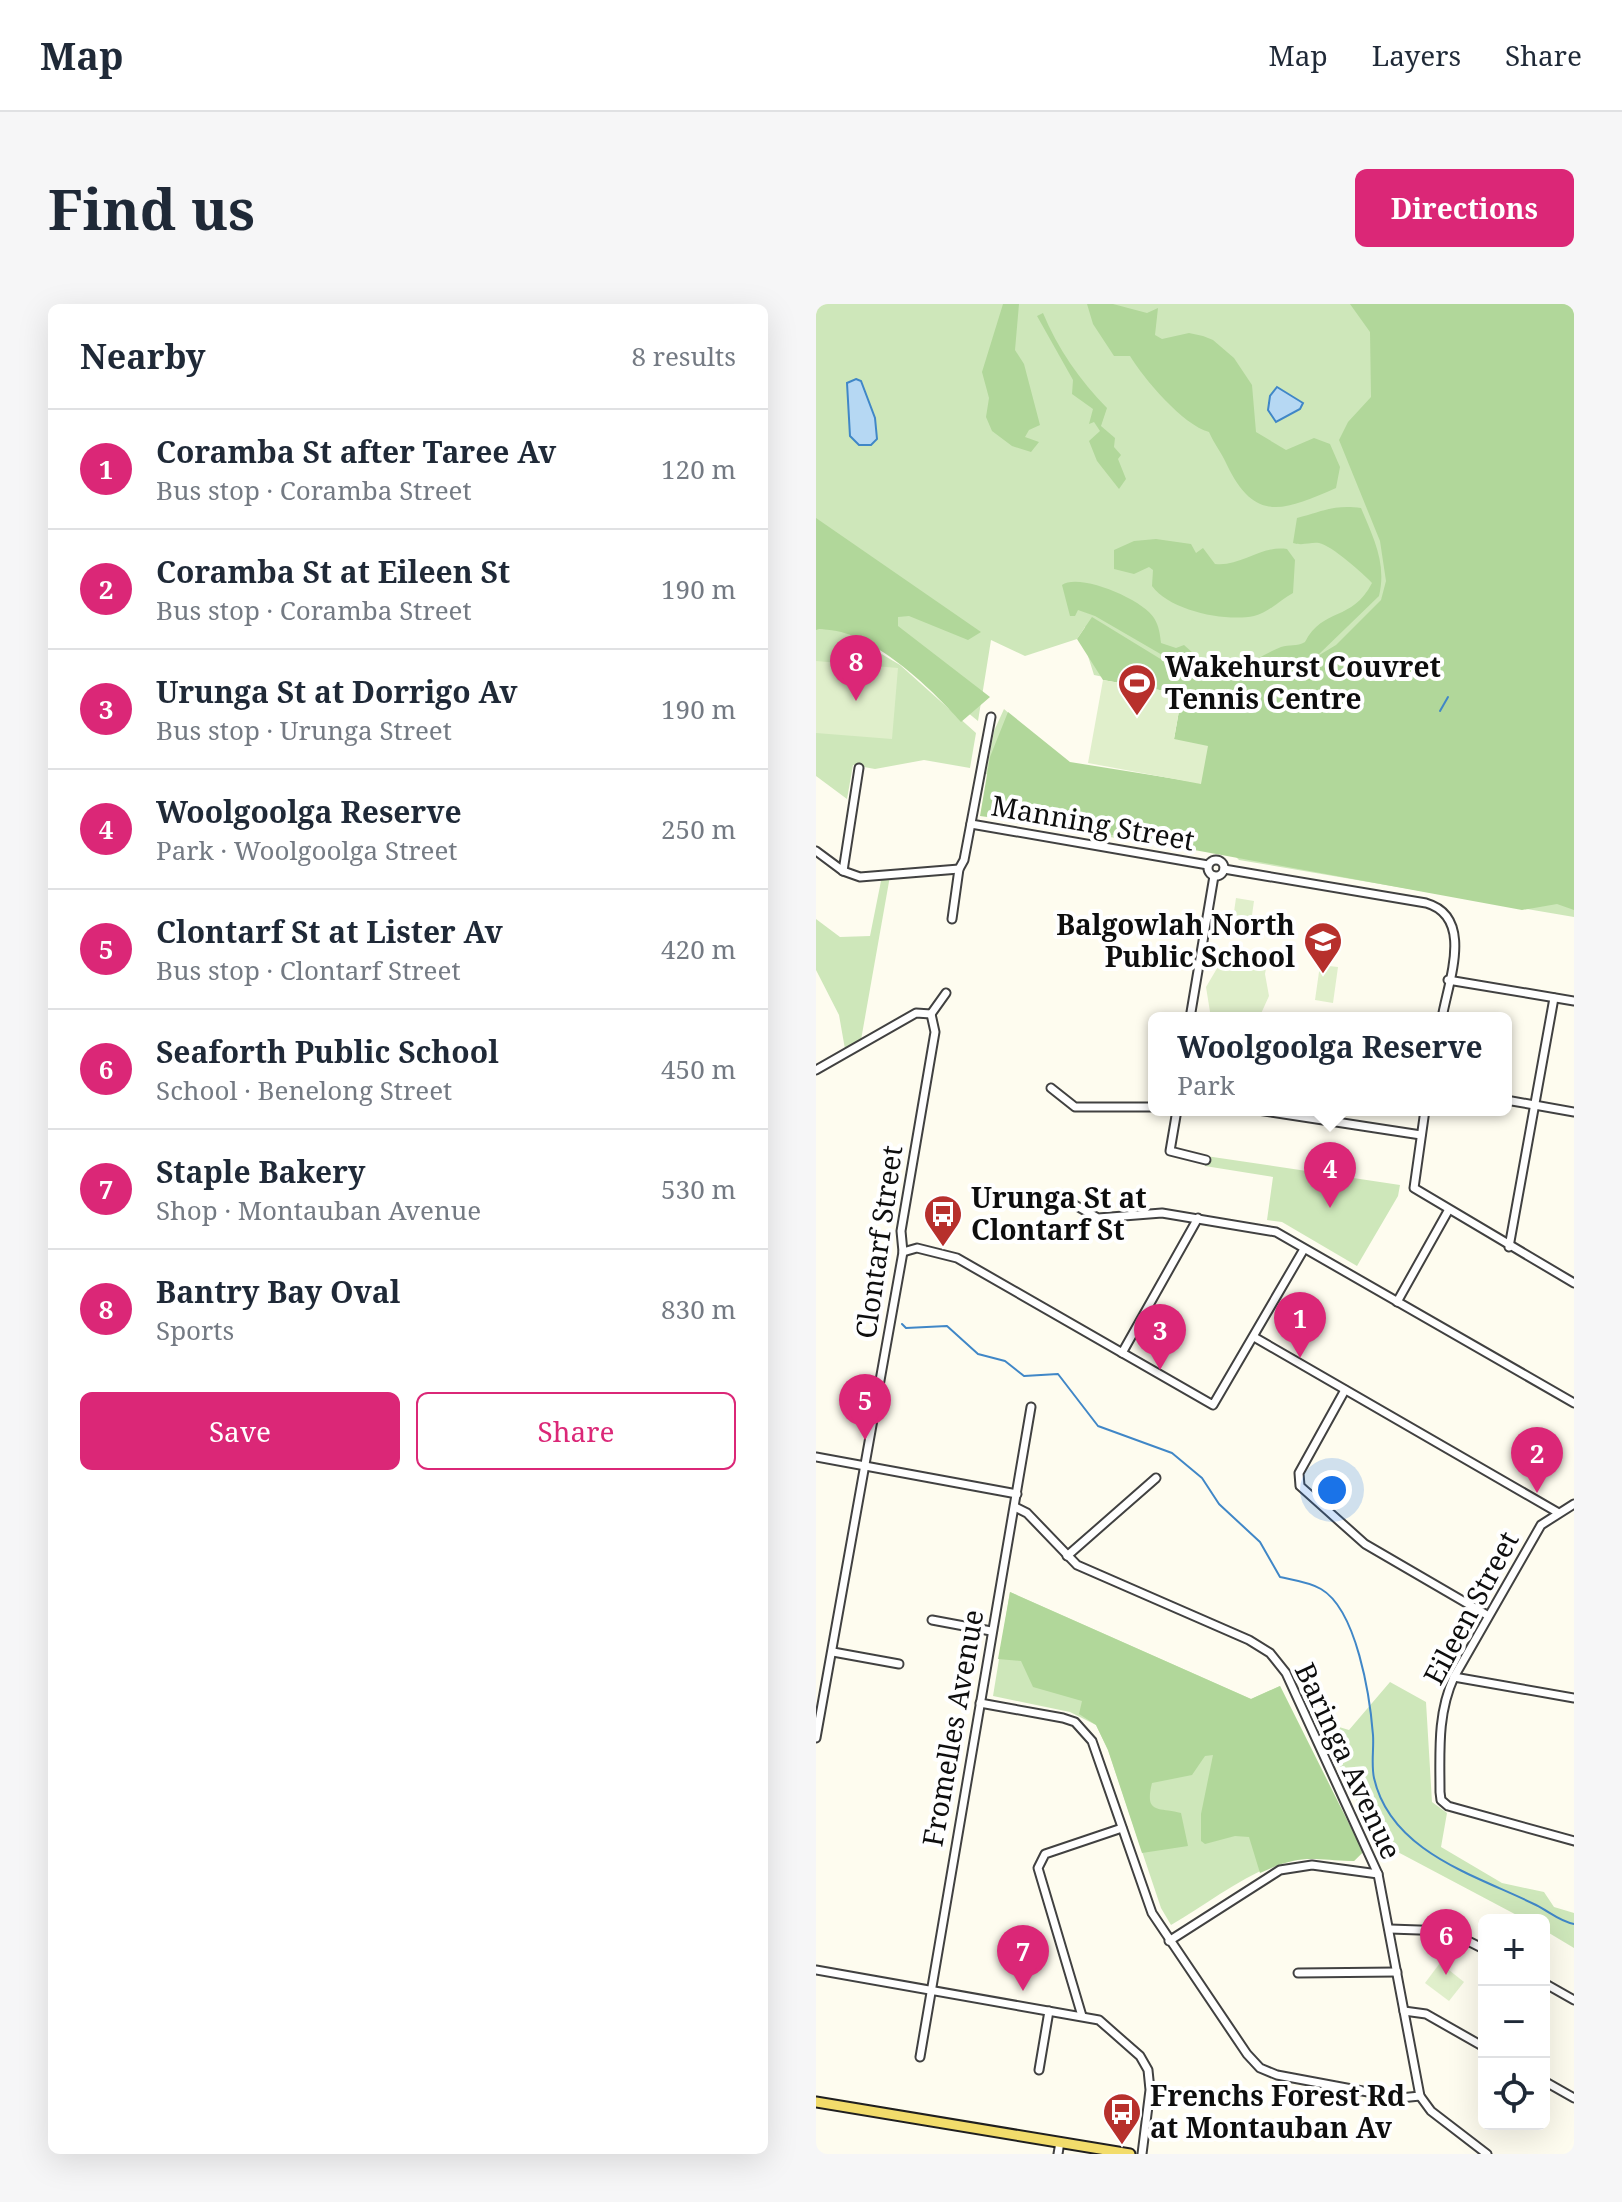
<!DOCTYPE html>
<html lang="en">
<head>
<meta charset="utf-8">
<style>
	:root { --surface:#fff; --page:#f6f6f7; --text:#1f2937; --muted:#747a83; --line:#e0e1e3; --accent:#db2777 }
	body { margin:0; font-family:"Noto Serif",serif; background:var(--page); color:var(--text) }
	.controls { position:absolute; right:24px; bottom:24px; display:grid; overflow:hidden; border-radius:12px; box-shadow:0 8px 32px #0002 }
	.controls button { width:72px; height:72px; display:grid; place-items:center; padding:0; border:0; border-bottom:2px solid var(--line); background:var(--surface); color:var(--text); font:40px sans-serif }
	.you { position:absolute; left:516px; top:1186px; width:28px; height:28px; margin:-20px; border:6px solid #fff; border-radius:50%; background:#1a73e8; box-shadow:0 0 0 12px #1a73e833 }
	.badge { display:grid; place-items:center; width:52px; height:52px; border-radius:50%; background:var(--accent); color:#fff; font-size:26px; font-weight:700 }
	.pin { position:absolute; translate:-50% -66px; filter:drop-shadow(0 2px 4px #0008) }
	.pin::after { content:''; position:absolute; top:42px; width:28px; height:24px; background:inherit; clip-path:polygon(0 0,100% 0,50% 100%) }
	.popup { position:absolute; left:332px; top:708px; width:364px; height:104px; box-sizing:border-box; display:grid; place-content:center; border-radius:12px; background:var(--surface); filter:drop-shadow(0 2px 6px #0005); font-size:26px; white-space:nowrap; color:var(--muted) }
	.popup b { font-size:30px; color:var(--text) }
	.popup::after { content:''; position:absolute; left:50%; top:100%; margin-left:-16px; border:16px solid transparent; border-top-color:var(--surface) }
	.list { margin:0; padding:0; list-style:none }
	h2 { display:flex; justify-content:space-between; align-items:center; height:104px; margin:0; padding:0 32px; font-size:34px }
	h2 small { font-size:26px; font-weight:400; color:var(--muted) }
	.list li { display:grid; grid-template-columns:52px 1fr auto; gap:24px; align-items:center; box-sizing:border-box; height:120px; padding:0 32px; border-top:2px solid var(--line) }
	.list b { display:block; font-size:30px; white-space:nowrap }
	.list p { margin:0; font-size:26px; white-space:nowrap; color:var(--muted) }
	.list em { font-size:26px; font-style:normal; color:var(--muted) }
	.actions { display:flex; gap:16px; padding:24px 32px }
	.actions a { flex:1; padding:18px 0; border:2px solid var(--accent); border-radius:12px; text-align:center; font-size:28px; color:var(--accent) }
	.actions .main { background:var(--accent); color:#fff }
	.icon { flex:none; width:44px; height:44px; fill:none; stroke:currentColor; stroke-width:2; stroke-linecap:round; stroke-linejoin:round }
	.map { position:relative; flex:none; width:758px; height:1850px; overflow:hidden; border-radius:12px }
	header { display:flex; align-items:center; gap:48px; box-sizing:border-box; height:112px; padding:0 40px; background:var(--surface); border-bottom:2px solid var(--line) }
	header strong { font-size:38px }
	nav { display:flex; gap:44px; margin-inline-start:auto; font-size:28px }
	.intro { display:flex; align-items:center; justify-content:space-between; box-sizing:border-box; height:192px; padding:0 48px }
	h1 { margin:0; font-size:56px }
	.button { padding:20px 36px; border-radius:12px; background:var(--accent); color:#fff; font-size:28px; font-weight:700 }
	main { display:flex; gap:48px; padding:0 48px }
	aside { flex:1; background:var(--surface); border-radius:12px; box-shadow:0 8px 32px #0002 }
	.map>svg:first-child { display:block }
	.green { fill:#cee7ba }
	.forest { fill:#b1d79a }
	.pitch { fill:#e0efcb }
	.water { fill:#b6d8f3; stroke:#4087c7; stroke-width:2 }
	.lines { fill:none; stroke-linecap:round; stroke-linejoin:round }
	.stream { stroke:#4087c7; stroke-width:2 }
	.minor-casing { stroke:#414141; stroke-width:11 }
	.major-casing { stroke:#1f1f1f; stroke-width:13 }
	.minor { stroke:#fff; stroke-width:7 }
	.major { stroke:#f2dc6b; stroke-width:9 }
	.labels { text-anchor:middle; stroke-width:8; stroke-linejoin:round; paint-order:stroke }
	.poi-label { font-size:28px; font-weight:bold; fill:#0e0e0e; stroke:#fff; text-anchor:start }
	.street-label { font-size:28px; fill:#0e0e0e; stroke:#fff }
</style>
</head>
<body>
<header>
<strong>Map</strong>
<nav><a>Map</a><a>Layers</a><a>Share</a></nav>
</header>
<div class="intro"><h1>Find us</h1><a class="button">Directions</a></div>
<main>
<aside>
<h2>Nearby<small>8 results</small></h2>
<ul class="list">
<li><span class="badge">1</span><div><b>Coramba St after Taree Av</b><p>Bus stop · Coramba Street</p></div><em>120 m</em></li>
<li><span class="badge">2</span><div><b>Coramba St at Eileen St</b><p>Bus stop · Coramba Street</p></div><em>190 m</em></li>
<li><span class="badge">3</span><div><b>Urunga St at Dorrigo Av</b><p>Bus stop · Urunga Street</p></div><em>190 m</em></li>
<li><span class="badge">4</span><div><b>Woolgoolga Reserve</b><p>Park · Woolgoolga Street</p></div><em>250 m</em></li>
<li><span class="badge">5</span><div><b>Clontarf St at Lister Av</b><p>Bus stop · Clontarf Street</p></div><em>420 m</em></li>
<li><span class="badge">6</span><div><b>Seaforth Public School</b><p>School · Benelong Street</p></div><em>450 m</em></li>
<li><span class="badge">7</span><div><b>Staple Bakery</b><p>Shop · Montauban Avenue</p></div><em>530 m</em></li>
<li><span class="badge">8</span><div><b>Bantry Bay Oval</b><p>Sports</p></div><em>830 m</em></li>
</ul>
<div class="actions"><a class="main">Save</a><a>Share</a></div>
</aside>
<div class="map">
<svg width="758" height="1850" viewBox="0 0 758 1850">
	<rect width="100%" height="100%" fill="#fefcef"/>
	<!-- green -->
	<g class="green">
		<path d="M0,0H758V613L423,556L405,538L382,546L192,518L197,478L170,470L178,427L188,405L252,461L388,483L394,441L362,434L366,389L278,371L272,352L274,329L269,323L261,335L209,352L175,336L162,417L0,285Z"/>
		<path d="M22,324L84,361L160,429L154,464L108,456L59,465L37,461L31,495L0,472V326Z"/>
		<path d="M66,572H74L45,736L29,745L23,711L0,666V615L24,633L54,632Z"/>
		<path d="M390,852L584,881L582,892L541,962L466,918L451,916L457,873L389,862Z"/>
		<path d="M194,1288L435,1395L464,1382L547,1548L538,1557C517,1557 496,1549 476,1555C434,1566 393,1599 355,1621L345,1604L292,1446L280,1421L254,1408L177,1392Z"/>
		<path d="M574,1378L610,1398L616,1498L631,1509L625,1543L686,1579L728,1588L738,1603L758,1609V1644L728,1626V1616H710L561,1537L500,1416L533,1426Z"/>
	</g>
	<!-- forest -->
	<g class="forest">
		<path d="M187,0H203L199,46L208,60L224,121L213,126L209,133L223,138L215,148L196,142L176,127L170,113L173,94L166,68Z"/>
		<path d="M271,0H297L331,9L342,4L339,31L346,35L373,29L387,32L397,36L418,54L436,81L440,128L470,146L498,134L514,140L524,163L520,184C467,207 439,219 411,161C406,149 398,140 393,128C367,121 328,75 314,52H298L277,20Z"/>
		<path d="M534,0H758V606L741,600L706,606L280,528L164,512L174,453L192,408L254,458L385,479L358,435L366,390L287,376L261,335L276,313L356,362L348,352L279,312L262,306L259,312H254L246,281C263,268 328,296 338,314C343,322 344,330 345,339L360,344L368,341C422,390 411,366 465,343C473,340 481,343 489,338C507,303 536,318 556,279C548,270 515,241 503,239C494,238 487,242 477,239L481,214C505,208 518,200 545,204C557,233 571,259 563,292L500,353L520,341L565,296L570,277L564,237L523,136L532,118L555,93L554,28Z"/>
		<path d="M227,9C241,43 264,77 291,104L285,122L299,134L298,143L305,151L302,155L310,175L303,185L281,157L273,137L284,127L278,118L273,120L277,105L256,90L257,76L221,12Z"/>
		<path d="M0,214L165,328L152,336L93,312L82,313V322L174,393L145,418C114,383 49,320 0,326Z"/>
		<path d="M340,235L375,240L380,249L387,244L399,260C425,263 444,241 471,245L479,256L477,289C464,296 452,309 438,312C410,318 354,307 336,282L337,266L333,263L318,270L298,265V246L318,237Z"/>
		<path d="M194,1288L435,1395L464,1382L547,1548L538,1557C493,1556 487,1549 444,1569L433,1533L419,1532L389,1540L385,1537V1510L397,1451L389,1452L376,1471L336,1479C328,1511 343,1503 365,1509L372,1542L326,1549L292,1446L280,1421L263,1410L266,1397L217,1383L205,1357L182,1355Z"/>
	</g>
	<!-- pitch -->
	<g class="pitch">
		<path d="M0,357L82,364L76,435L0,429Z"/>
		<path d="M287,376L366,390L358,435L392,442L385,480L272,459Z"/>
		<path d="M420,594L438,597L433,632L415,629Z"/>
		<path d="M405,646L452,653L449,670L453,692L443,714H395L390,683L403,661Z"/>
		<path d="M504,661L522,663L517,699L499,696Z"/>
		<path d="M624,1659L648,1678L633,1697L609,1679Z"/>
	</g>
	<!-- water -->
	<g class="water">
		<path d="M40,75L45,77L59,114L61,135L55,141H43L34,132L31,79Z"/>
		<path d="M461,83L487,99L484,105L460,118L452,106L454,92Z"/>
	</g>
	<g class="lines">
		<!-- stream -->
		<g class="stream">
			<path d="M624,407L632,393"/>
			<path d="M86,1020L90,1024L131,1022L162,1050L189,1057L208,1072L242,1070L282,1122L356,1149L386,1174L403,1200L444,1238L464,1273C477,1276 494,1278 505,1285C541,1306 554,1393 557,1431C558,1445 555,1460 558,1474C575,1549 662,1572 720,1601C734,1608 743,1617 758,1620"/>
		</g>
		<!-- minor casing -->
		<g class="minor-casing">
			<g id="minor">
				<path d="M155,520L392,561"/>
				<path d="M0,547L27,567L44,573L143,565"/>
				<circle cx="400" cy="564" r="8"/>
				<path d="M408,565L610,599C659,613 632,678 626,714"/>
				<path d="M27,567L43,464"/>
				<path d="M136,615L143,565L148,556L175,413"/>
				<path d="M632,676L758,697"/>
				<path d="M115,710L130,689"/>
				<path d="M374,714L398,572"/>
				<path d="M0,766L100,709L115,710"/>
				<path d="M235,784L259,803H338"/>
				<path d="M690,796L758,808"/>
				<path d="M361,806L354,847L390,856"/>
				<path d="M442,806L605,831"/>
				<path d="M609,806L598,884L758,979"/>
				<path d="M250,896L282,914L346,909L460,928L758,1099"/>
				<path d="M693,943L738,694"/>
				<path d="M87,948L101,944L141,954L397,1101L488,945"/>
				<path d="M581,998L632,907"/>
				<path d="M438,1033L741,1208"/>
				<path d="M306,1049L382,914"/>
				<path d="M529,1086L483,1169L484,1182L549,1240L671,1311"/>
				<path d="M0,1153L201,1190"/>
				<path d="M758,1200L725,1221L638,1373C621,1410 624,1448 624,1488L625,1496L632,1502L758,1537"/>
				<path d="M199,1203L211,1209L261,1261L433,1336L454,1349L470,1369L562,1570L604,1792L615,1807L671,1850"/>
				<path d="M251,1252L340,1174"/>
				<path d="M116,1316L175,1327"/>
				<path d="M17,1348L83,1360"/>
				<path d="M638,1373L758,1394"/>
				<path d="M164,1399L247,1414L259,1418L276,1437L336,1609L431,1750L444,1764L461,1771L584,1794L604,1792"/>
				<path d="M0,1434L87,948L85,927L119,728L115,710"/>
				<path d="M574,1625L632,1627L668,1645"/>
				<path d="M353,1637L464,1566L496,1561L562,1570"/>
				<path d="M0,1666L283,1716L324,1752L332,1766L334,1786L326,1850"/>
				<path d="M482,1669L581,1668"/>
				<path d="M728,1679L758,1696"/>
				<path d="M588,1707L610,1710L668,1743"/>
				<path d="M266,1712L222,1564L229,1550L306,1524"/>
				<path d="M104,1753L215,1103"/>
				<path d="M223,1766L233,1707"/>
				<path d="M728,1777L758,1794"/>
				<path d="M242,1850L244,1838"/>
			</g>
		</g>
		<!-- major casing -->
		<g class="major-casing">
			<path id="major" d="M0,1798L314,1850"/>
		</g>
		<!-- minor -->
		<use href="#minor" class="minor"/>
		<!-- major -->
		<use href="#major" class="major"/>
	</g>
	<!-- icons -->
	<defs>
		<g id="stadium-pin" transform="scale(2)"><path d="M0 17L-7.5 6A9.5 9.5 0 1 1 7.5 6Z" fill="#b7302c" stroke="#fff"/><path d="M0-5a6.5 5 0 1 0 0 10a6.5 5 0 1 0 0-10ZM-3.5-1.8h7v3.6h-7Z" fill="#fff"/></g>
		<g id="school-pin" transform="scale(2)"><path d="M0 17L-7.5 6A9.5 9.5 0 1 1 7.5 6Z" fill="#b7302c" stroke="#fff"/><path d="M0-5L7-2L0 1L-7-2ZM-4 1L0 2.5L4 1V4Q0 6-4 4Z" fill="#fff"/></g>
		<g id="bus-pin" transform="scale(2)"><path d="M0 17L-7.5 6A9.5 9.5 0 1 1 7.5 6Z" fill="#b7302c" stroke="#fff"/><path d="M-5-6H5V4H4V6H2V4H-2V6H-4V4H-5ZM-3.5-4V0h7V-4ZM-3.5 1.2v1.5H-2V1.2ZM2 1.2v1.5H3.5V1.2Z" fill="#fff"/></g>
	</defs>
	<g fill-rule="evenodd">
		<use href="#stadium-pin" x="321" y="379"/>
		<use href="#school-pin" x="507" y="637"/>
		<use href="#bus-pin" x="127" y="910"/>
		<use href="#bus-pin" x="306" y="1808"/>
	</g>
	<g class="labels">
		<!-- poi labels -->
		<g class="poi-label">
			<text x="349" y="373">Wakehurst Couvret<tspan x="349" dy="32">Tennis Centre</tspan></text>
			<text x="479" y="631" text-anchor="end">Balgowlah North<tspan x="479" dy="32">Public School</tspan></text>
			<text x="155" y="904">Urunga St at<tspan x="155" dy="32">Clontarf St</tspan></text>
			<text x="334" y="1802">Frenchs Forest Rd<tspan x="334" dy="32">at Montauban Av</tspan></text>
		</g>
		<!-- street labels -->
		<g class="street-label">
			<text transform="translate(277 519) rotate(10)" y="10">Manning Street</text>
			<text transform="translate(63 938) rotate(-82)" y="10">Clontarf Street</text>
			<text transform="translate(655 1304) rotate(-62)" y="10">Eileen Street</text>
			<text transform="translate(137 1424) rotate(-80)" y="10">Fromelles Avenue</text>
			<text transform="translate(532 1457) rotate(65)" y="10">Baringa Avenue</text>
		</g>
	</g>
</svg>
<div class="controls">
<button>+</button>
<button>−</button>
<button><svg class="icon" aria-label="locate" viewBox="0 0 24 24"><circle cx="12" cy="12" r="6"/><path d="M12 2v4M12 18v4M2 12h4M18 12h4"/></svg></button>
</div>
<div class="you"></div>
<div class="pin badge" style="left:484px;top:1054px">1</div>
<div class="pin badge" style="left:721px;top:1189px">2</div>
<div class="pin badge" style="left:344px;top:1066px">3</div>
<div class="pin badge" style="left:514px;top:904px">4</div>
<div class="popup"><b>Woolgoolga Reserve</b>Park</div>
<div class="pin badge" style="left:49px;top:1136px">5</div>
<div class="pin badge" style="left:630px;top:1671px">6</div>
<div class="pin badge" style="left:207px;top:1687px">7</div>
<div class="pin badge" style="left:40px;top:397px">8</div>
</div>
</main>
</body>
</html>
